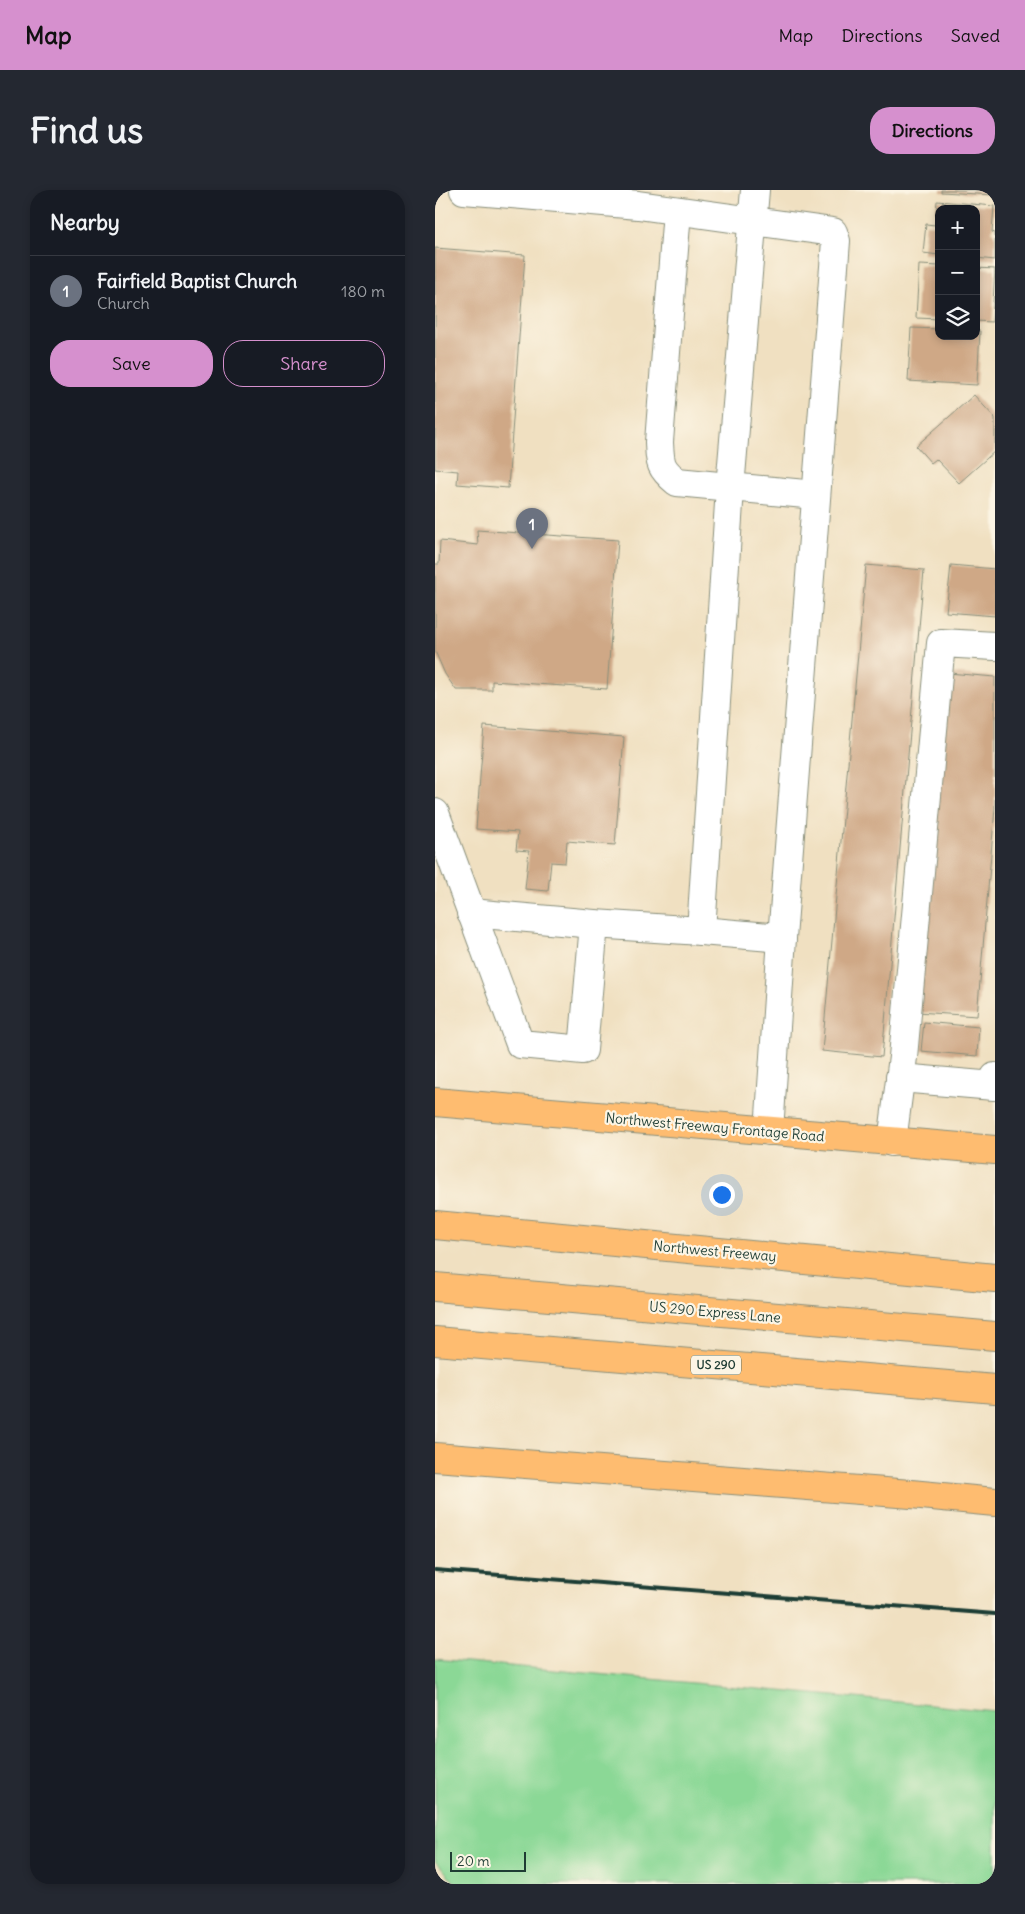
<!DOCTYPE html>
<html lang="en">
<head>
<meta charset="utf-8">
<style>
	:root { --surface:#171b24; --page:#242831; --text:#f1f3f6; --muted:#9ea1a6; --line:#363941; --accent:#d690ce }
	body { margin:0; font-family:Delius,sans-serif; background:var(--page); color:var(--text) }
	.controls { position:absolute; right:15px; top:15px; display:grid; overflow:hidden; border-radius:10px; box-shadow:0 2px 8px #0003 }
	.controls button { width:45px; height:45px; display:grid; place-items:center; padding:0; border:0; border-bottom:1px solid var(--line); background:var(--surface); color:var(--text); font:25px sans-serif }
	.scale { position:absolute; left:15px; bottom:12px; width:76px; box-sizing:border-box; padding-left:5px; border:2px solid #1f3d34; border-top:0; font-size:14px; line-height:18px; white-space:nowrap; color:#1f3d34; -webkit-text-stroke:4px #fcf5e5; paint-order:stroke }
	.you { position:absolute; left:286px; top:1004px; width:18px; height:18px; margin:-12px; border:4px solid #fff; border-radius:50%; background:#1a73e8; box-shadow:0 0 0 8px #1a73e833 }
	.badge { display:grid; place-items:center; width:32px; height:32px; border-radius:50%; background:var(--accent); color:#fff; font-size:16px; font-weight:700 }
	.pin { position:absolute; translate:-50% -41px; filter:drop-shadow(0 1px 2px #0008) }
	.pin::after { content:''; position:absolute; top:26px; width:18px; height:15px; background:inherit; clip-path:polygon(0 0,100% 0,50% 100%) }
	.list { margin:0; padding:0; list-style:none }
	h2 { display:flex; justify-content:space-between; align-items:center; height:65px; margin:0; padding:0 20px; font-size:21px }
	h2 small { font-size:16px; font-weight:400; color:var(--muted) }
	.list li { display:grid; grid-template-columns:32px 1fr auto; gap:15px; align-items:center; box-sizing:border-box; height:70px; padding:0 20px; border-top:1px solid var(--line) }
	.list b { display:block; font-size:19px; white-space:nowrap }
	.list p { margin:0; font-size:16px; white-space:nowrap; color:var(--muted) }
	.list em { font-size:16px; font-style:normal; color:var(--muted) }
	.actions { display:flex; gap:10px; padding:15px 20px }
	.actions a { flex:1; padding:11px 0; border:1px solid var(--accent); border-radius:20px; text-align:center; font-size:18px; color:var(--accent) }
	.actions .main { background:var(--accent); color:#111 }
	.icon { flex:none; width:28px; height:28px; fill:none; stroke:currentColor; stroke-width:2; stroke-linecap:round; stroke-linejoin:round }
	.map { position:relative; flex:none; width:560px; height:1694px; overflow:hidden; border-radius:20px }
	header { display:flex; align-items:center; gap:30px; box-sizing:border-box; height:70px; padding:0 25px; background:var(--accent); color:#111 }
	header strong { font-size:24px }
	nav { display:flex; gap:28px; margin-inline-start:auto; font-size:18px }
	.intro { display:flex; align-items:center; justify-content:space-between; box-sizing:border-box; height:120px; padding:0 30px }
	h1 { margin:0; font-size:35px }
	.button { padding:12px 22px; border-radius:20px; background:var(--accent); color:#111; font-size:18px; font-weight:700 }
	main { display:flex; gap:30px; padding:0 30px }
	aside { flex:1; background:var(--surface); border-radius:20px; box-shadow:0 2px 8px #0003 }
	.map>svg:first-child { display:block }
	.green { fill:#8bd896; stroke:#558a65 }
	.building { fill:#cfa886 }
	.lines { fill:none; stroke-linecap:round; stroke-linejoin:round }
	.minor-casing { stroke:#888e7a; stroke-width:30 }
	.major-casing { stroke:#888e7a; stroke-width:30 }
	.highway-casing { stroke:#888e7a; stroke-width:30 }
	.minor { stroke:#fff; stroke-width:28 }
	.major { stroke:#febc70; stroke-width:28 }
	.highway { stroke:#febc70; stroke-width:28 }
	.rail { stroke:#1f3d34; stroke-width:4 }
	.labels { text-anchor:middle; stroke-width:4.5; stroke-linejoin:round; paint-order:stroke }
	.shield { fill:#fcf5e5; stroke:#617469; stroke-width:1 }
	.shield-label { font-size:12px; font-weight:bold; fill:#1f3d34 }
	.street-label { font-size:14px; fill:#1f3d34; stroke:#fcf5e5 }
</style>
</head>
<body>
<header>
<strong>Map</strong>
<nav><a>Map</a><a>Directions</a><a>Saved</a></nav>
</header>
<div class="intro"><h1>Find us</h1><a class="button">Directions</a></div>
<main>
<aside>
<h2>Nearby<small></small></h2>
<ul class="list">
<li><span class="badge" style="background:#6b7280">1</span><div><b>Fairfield Baptist Church</b><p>Church</p></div><em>180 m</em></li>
</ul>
<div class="actions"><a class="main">Save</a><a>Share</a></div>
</aside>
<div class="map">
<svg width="560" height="1694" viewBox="0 0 560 1694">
	<rect width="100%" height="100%" fill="#fcf5e5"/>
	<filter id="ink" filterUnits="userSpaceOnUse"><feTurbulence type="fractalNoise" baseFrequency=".02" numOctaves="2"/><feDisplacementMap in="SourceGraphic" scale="10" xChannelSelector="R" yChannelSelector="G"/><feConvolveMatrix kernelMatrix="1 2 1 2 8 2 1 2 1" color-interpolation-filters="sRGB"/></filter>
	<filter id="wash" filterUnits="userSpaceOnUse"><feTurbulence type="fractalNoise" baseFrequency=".0096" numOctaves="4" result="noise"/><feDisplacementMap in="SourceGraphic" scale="20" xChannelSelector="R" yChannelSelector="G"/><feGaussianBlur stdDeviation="1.12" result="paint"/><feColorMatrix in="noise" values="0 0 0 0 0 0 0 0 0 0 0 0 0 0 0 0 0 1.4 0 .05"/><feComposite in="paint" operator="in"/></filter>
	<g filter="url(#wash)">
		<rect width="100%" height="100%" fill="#f0e0c1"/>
		<!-- green -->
		<path class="green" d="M0,1469L560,1521V1694H21L0,1670Z"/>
		<g id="blocks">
			<!-- building -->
			<g class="building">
				<path d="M506,0H560V5L506,2Z"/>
				<path d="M502,11L559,16L557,42L560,43V70L541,68V19H504V65L488,63L491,34L500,35Z"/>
				<path d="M0,58L90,65L73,298L22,294L23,281L0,279Z"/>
				<path d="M484,75L504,76V129L481,128Z"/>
				<path d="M541,78L560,79L557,132L541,131Z"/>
				<path d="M476,138L504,139V146H541V141H545L542,195L473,191Z"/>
				<path d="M539,205L560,228V261L524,293L501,269L496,273L481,256Z"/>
				<path d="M42,340L183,350L172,499L57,491V500H21L10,484L0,461V374H4L5,351L43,355Z"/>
				<path d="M431,375L489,380L447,867L387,861Z"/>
				<path d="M516,375L560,379V426L511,422Z"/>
				<path d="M513,483L560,487V618L542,826L482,822Z"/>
				<path d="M49,536L189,547L180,655L132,651L130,673L116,672L113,701L90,699L94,661L81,660L83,642L41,639Z"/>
				<path d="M489,832L544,837L542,866L486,861Z"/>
			</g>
		</g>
	</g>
	<g filter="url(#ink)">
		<use href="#blocks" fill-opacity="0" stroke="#888e7a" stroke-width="1"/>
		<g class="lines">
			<!-- minor casing -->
			<g class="minor-casing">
				<g id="minor">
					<path d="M29,0L203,15L398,42L401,51L347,748L266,741"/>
					<path d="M242,21L224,252C225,274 225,278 242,292L381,305"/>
					<path d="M0,623L85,854L148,860L159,734L266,741L295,298L320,0"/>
					<path d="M36,723L159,734"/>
					<path d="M465,888L559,896L560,887"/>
					<path d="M334,941L347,748"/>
					<path d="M457,952L468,867L506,453L560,456"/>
				</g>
			</g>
			<!-- major casing -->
			<g class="major-casing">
				<g id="major">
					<path d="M0,912L560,960"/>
					<path d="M0,1267L476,1304L560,1312"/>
				</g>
			</g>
			<!-- highway casing -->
			<g class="highway-casing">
				<g id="highway">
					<path d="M0,1035L560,1088"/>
					<path d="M0,1097L560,1146"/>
					<path d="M0,1151L560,1199"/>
				</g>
			</g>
			<!-- minor -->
			<use href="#minor" class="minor"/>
			<!-- major -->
			<use href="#major" class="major"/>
			<!-- highway -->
			<use href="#highway" class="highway"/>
			<!-- rail -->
			<path class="rail" d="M0,1380L560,1424"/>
		</g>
	</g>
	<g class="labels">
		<!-- shield labels -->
		<rect class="shield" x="256" y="1165.5" width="50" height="19" rx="4"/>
		<g class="shield-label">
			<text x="281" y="1179">US 290</text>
		</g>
		<!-- street labels -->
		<g class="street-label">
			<text transform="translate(280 937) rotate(5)" y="5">Northwest Freeway Frontage Road</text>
			<text transform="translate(280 1061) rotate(5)" y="5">Northwest Freeway</text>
			<text transform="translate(280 1122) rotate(5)" y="5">US 290 Express Lane</text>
		</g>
	</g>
</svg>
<div class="controls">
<button>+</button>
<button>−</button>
<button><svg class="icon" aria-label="layers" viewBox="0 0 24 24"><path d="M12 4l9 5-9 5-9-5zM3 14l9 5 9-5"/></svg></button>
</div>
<div class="scale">20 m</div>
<div class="you"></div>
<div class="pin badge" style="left:97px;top:359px;background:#6b7280">1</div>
</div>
</main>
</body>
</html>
